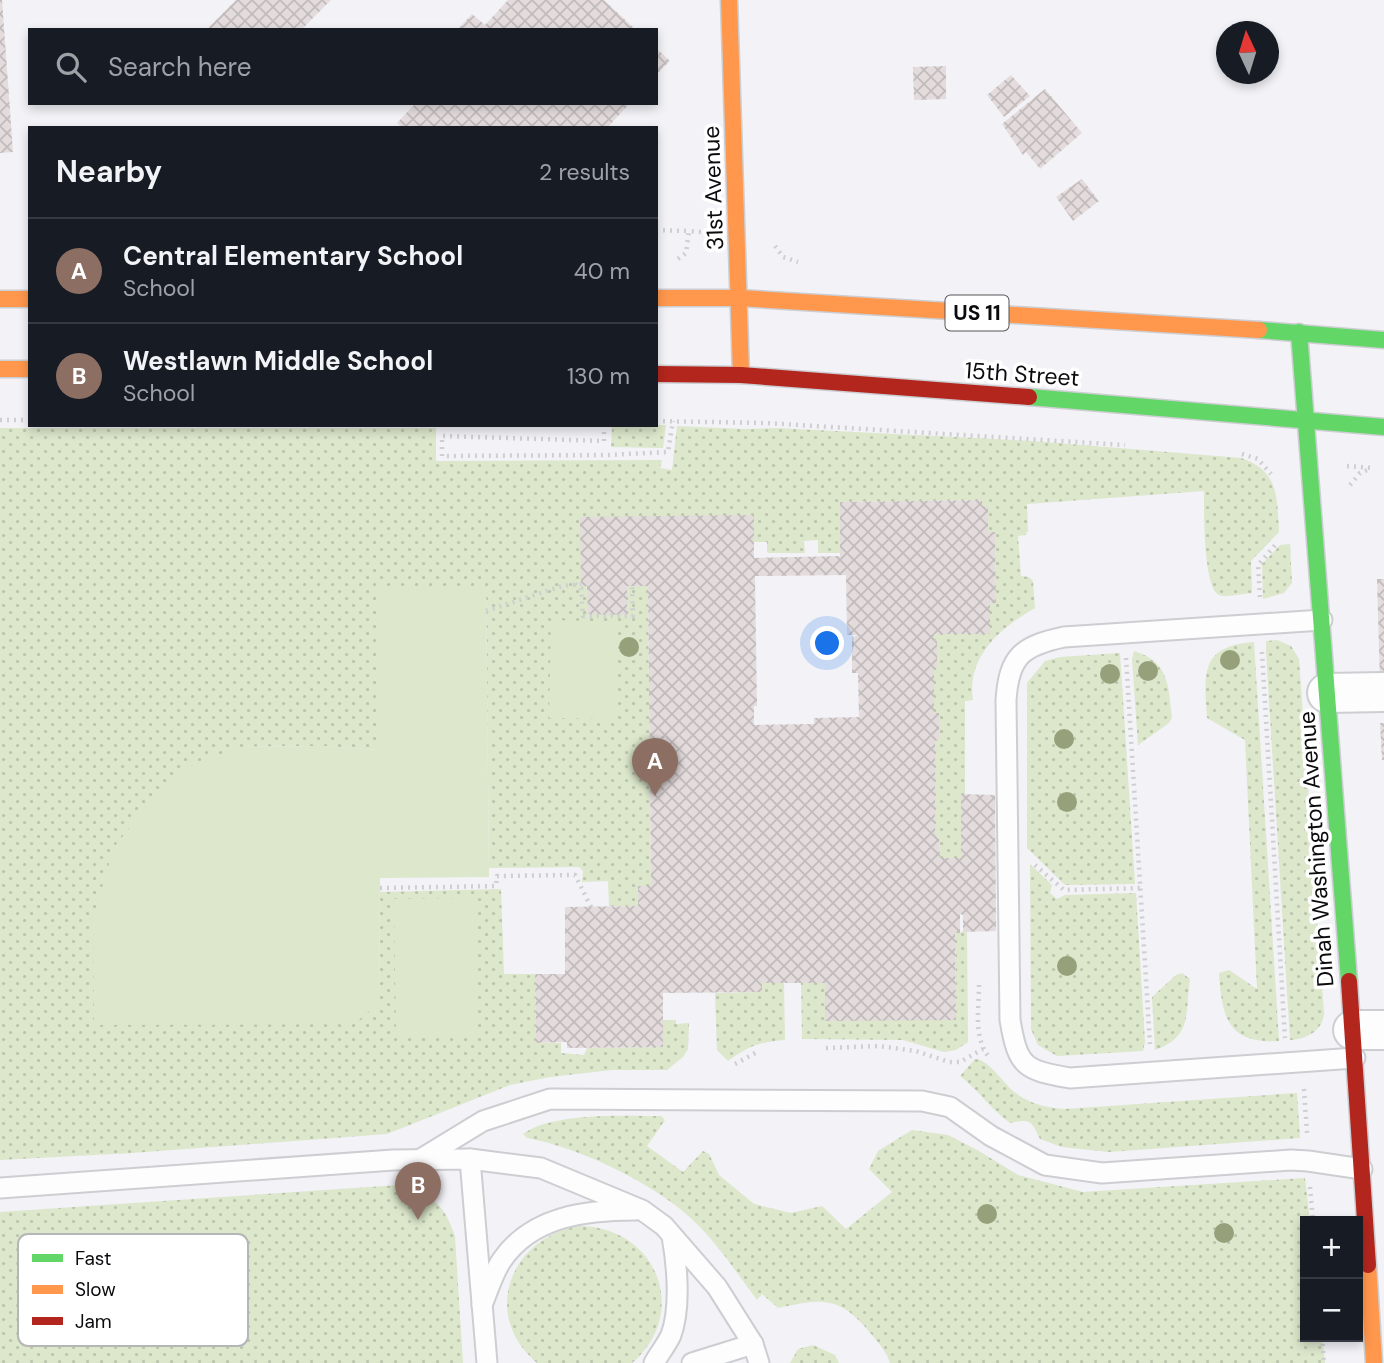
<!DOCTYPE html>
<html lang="en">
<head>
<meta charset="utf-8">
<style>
	:root { --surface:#171b24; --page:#242831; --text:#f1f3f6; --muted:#9ea1a6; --line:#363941; --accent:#ea580c }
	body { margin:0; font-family:"DM Sans",sans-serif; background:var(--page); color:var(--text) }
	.controls { position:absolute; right:21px; bottom:21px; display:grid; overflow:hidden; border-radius:0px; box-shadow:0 4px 10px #0003 }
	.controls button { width:63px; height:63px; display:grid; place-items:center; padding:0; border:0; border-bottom:2px solid var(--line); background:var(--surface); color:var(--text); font:35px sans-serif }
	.compass { position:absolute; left:1216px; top:21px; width:63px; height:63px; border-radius:50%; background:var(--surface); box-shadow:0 4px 10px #0003; rotate:356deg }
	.you { position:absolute; left:828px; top:644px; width:24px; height:24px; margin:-18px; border:5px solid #fff; border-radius:50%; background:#1a73e8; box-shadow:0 0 0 10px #1a73e833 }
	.badge { display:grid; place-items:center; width:46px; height:46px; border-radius:50%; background:var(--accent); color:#fff; font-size:23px; font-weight:700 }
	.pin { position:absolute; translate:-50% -58px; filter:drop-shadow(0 2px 4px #0008) }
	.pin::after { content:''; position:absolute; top:37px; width:24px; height:21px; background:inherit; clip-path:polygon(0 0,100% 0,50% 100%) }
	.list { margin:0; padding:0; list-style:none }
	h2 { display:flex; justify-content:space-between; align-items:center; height:91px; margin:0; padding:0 28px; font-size:30px }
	h2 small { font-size:23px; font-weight:400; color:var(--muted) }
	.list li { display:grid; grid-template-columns:46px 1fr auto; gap:21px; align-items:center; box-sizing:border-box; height:105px; padding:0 28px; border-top:2px solid var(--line) }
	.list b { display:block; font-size:26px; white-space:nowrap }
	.list p { margin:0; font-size:23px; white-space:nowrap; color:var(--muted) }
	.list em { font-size:23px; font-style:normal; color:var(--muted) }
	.icon { flex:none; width:38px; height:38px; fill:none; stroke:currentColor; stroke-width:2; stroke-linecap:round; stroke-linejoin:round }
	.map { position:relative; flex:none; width:1384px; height:1363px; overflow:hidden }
	.search { position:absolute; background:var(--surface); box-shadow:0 4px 10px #0003; left:28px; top:28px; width:630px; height:77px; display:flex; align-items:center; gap:18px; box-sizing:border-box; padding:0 24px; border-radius:0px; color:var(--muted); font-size:26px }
	.panel { position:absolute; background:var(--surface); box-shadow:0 4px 10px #0003; left:28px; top:126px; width:630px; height:301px; border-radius:0px }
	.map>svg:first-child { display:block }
	.grass { fill:url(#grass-dots) }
	.green { fill:#dce7cb }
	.building { fill:url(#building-cross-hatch); fill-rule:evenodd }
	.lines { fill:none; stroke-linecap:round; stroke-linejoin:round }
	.lane-casing { stroke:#cdced2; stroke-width:23 }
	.street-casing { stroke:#cdced2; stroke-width:42 }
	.fast-casing { stroke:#cdced2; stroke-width:19 }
	.slow-casing { stroke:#cdced2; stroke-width:19 }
	.jam-casing { stroke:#cdced2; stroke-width:19 }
	.path { stroke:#cfcfd2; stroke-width:4.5; stroke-dasharray:2 5; stroke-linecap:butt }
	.lane { stroke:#fdfdfe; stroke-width:19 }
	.street { stroke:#fdfdfe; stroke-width:38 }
	.fast { stroke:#63d668; stroke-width:16 }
	.slow { stroke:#ff974d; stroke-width:16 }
	.jam { stroke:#b3261e; stroke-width:16 }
	.tree { fill:#96a17c }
	.labels { text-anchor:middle; stroke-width:7; stroke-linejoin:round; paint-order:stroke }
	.shield { fill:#fff; stroke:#545456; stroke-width:2 }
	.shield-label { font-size:21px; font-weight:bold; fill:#0b0b0e }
	.street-label { font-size:23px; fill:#0b0b0e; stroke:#fff }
	.key { fill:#fff; stroke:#b6b6b7; stroke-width:2 }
	.key-label { font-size:19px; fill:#0b0b0e }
</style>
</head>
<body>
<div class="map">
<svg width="1384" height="1363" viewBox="0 0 1384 1363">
	<defs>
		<pattern id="grass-dots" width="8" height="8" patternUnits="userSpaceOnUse" patternTransform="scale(1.75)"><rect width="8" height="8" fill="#dce7cb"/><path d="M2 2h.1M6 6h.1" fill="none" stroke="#bbc5ad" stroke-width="1.8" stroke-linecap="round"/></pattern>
		<pattern id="building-cross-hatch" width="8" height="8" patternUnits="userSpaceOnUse" patternTransform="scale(1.75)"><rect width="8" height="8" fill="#e4dcdc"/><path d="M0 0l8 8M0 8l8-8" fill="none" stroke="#c2bbbc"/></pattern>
	</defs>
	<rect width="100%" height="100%" fill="#f2f2f7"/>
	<!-- grass -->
	<g class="grass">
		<path d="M612,425H666L663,448L611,447Z"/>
		<path d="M677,426L744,429L776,428L1033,441L1241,458C1279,470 1277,498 1279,532L1251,561L1252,593C1244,593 1227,598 1219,595C1203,588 1204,509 1204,491L1027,504L1028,531L1025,535L1018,536L1021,576L1029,577L1033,581L1035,608C1001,627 966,657 973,700L965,701V794H962L961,858H940L939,839L935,835V741L939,740V713H934V668L937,641L934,640V634H990V603H996L995,533L988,532V506H982V500L840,502V553H818V540L804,541L805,553H769L767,552V542H754V515L581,586H648L651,886H638V906H609L608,881L582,882L583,871L579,867L489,868L486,587L379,750L322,746L240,747L379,1003L380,892L501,889L504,974H535L536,1043H561V1053L584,1055L587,1048L663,1047V1020H676V1024L689,1023L688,1049L683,1057L667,1070H612L550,1077L510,1085L387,1134L132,1153L0,1160V428H436V461L662,460L660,468L672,470Z"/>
		<path d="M1290,544L1292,583L1284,593L1263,599L1262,564L1280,545Z"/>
		<path d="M1277,640L1291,646L1299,659L1324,1014C1322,1031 1307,1039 1290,1040L1266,652V641Z"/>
		<path d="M1254,642L1279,1041C1228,1044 1222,1018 1219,973L1229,970L1257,989L1245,740L1207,718C1204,673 1200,646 1254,642Z"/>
		<path d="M1134,651C1170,662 1168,686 1172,718L1169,723L1138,745L1132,659Z"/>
		<path d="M1120,653L1135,884L1065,885L1027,848V683L1045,661L1060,657Z"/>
		<path d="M1030,864L1052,885L1050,893L1057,899L1065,895L1136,893L1145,1042L1143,1051L1057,1056L1038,1045L1031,1029Z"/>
		<path d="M967,931L968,1042L956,1050L944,1052L903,1040L802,1039L801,983H825V1020L956,1019L955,933Z"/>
		<path d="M1182,973L1190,979C1185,1012 1193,1037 1155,1050L1152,997L1176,975Z"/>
		<path d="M762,983H784L785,1040C759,1042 749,1046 728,1061L717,1050L715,993L762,992Z"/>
		<path d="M975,1059C989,1059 1004,1085 1017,1094C1031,1104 1048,1108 1065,1109L1297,1093L1300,1138L1109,1152L1062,1147L1040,1139C1031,1120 1031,1119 1010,1123C991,1109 978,1090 960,1076Z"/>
		<path d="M661,1116L665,1120L647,1146L683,1172L703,1151L709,1154L719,1175L754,1204L791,1213L822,1206L846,1229L892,1192L869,1169L878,1151L912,1130L948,1135L979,1151L1018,1175L1083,1192L1305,1178L1310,1221H1305V1337H1322L1325,1363H890C887,1352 879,1344 872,1335C840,1296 825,1298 778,1308L762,1294L757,1300C739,1276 722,1250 701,1228C663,1187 582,1148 527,1138L523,1134C553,1112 624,1116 661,1116Z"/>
		<path d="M400,1185C432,1194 445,1205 455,1237L463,1363H0V1212Z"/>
		<path d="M580,1226C656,1227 691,1312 632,1363H537C480,1315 510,1237 580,1226Z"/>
		<path d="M813,1345L835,1355L839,1363H790L798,1349Z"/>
	</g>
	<!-- green -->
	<g class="green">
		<path d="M486,587L489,877L380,878L379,1003L354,1024L94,1025L93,918L114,847L175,772L240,747L322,746L379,750L377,588Z"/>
		<path d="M551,620L618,622L616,719L549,718Z"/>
		<path d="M474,898L476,1036L396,1037L394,899Z"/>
	</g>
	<!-- building -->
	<g class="building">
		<path d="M0,0H2L13,152L0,153Z"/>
		<path d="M236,0H331L301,30H211L209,27Z"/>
		<path d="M508,0H604L636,30H457L472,14L485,25Z"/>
		<path d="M656,48L670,61L656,75Z"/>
		<path d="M946,66V99L914,100L913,67Z"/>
		<path d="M1011,75L1030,96L1004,117L987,95Z"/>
		<path d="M1045,89L1082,133L1040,169L1026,152L1023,155L1002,124Z"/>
		<path d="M416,103H630L607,128H403L397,123Z"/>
		<path d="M1082,179L1099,201L1073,221L1056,197Z"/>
		<path d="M982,500V506H988V532H995L996,603H990V634H934V640L937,641V668H934V713H939V740L935,741V835L939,839L940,858H961V794L995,795L996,931L963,932V915L960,914V933H955L956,1020L825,1021V983H762V992L663,993V1047L567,1048V1042L536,1043L535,974H565V907L638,906V886H651L648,586H627V615L588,614L587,586H581L580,517L754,515V558L840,556V502ZM846,575L847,635H858L852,637V673H858L859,717L814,718V724L754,725V706H757L755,576Z"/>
		<path d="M1377,579H1384V684H1380Z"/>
		<path d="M1380,723H1384V760H1382Z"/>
	</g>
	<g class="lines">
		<!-- lane casing -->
		<g class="lane-casing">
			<g id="lane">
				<path d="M1322,620L1064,637C1022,646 1009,656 1006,700L1010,1020C1018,1067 1024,1070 1070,1078L1355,1058"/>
				<path d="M470,1159L487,1363"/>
				<path d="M419,1160L483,1121L550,1099L922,1101L950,1107L991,1136L1045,1165L1102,1173L1291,1160L1308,1161L1362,1169"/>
				<path d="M0,1188L393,1160L470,1159L541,1168L642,1210L664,1226L717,1287L753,1344L759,1363"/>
				<path d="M482,1305C488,1291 493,1273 502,1260C532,1216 587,1210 635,1210"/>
				<path d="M654,1363C659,1354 667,1344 671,1335C681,1308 677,1264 672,1236"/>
				<path d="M692,1363L753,1344"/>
			</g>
		</g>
		<!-- street casing -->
		<g class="street-casing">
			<g id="street">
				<path d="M1327,693L1384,692"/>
				<path d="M1353,1030H1384"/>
			</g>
		</g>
		<!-- fast casing -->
		<g class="fast-casing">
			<g id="fast">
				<path d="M1259,330L1384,340"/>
				<path d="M1299,332L1349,981"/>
				<path d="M1029,397L1384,427"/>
			</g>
		</g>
		<!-- slow casing -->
		<g class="slow-casing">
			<g id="slow">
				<path d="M729,0L741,375"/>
				<path d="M656,298H739L1259,330"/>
				<path d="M0,299H30"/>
				<path d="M0,369H30"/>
				<path d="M1368,1265L1374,1363"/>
			</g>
		</g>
		<!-- jam casing -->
		<g class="jam-casing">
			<g id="jam">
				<path d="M656,374L741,375L1029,397"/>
				<path d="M1349,981L1368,1265"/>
			</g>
		</g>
		<!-- path -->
		<g class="path">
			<path d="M656,230L689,231"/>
			<path d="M775,246L783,257L798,262"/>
			<path d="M678,259L686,253L689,231L701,232"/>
			<path d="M0,420H30"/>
			<path d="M656,421L766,423L1125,445"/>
			<path d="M604,425V441L442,436V456L608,455L668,452L673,421"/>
			<path d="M1242,454L1258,459L1271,474"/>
			<path d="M1347,466L1372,468"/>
			<path d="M1350,485L1360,473L1370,469"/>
			<path d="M575,584L581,588L583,616H633L632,586"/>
			<path d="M1260,597L1258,565L1277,543"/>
			<path d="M486,611L562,586L581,584"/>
			<path d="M1262,652L1285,1038"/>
			<path d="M1126,658L1150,1044"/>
			<path d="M1035,865L1064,890L1140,888"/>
			<path d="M380,888L496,886L497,876L575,875L591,907"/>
			<path d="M979,985C979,1009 973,1037 989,1057"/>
			<path d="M826,1048L879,1046L916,1051L949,1062H960L983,1049"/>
			<path d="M735,1064L759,1051"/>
			<path d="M1304,1089L1307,1133"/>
			<path d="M1310,1187L1313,1221"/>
			<path d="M1322,1337L1324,1363"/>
		</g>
		<!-- lane -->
		<use href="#lane" class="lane"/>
		<!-- street -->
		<use href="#street" class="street"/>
		<!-- fast -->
		<use href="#fast" class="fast"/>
		<!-- slow -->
		<use href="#slow" class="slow"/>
		<!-- jam -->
		<use href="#jam" class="jam"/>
	</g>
	<!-- trees -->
	<g class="tree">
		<circle cx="629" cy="647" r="10"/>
		<circle cx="1230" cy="660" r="10"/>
		<circle cx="1148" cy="671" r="10"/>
		<circle cx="1110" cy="674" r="10"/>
		<circle cx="1064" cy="739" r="10"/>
		<circle cx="1067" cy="802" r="10"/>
		<circle cx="1067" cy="966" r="10"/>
		<circle cx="987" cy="1214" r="10"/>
		<circle cx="1224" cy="1233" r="10"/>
	</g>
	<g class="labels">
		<!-- shield labels -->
		<rect class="shield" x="945.5" y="295.5" width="63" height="35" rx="5"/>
		<g class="shield-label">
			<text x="977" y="320">US 11</text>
		</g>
		<!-- street labels -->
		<g class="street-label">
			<text transform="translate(713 188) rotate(-92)" y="8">31st Avenue</text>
			<text transform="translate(1022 374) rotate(4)" y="8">15th Street</text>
			<text transform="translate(1316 849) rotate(-94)" y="8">Dinah Washington Avenue</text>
		</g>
	</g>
	<!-- legend -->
	<rect x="18" y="1234" width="230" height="112" rx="10" class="key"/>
	<rect x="32" y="1254" width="31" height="8" fill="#63d668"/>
	<rect x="32" y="1285" width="31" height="9" fill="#ff974d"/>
	<rect x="32" y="1317" width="31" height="8" fill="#b3261e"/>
	<g class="key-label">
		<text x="75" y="1265">Fast</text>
		<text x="75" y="1296">Slow</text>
		<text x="75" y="1328">Jam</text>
	</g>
</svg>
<div class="controls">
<button>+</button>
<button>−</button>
</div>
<svg class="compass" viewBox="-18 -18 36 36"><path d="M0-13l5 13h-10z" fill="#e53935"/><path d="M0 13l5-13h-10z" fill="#9ea1a6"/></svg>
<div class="you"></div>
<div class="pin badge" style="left:655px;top:796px;background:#8d6e63">A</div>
<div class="pin badge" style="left:418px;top:1220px;background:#8d6e63">B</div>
<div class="search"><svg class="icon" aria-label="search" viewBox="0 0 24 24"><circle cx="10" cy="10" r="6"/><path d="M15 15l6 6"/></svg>Search here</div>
<section class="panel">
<h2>Nearby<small>2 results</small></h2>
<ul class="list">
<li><span class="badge" style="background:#8d6e63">A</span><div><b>Central Elementary School</b><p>School</p></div><em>40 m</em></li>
<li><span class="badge" style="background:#8d6e63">B</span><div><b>Westlawn Middle School</b><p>School</p></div><em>130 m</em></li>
</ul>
</section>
</div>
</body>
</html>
